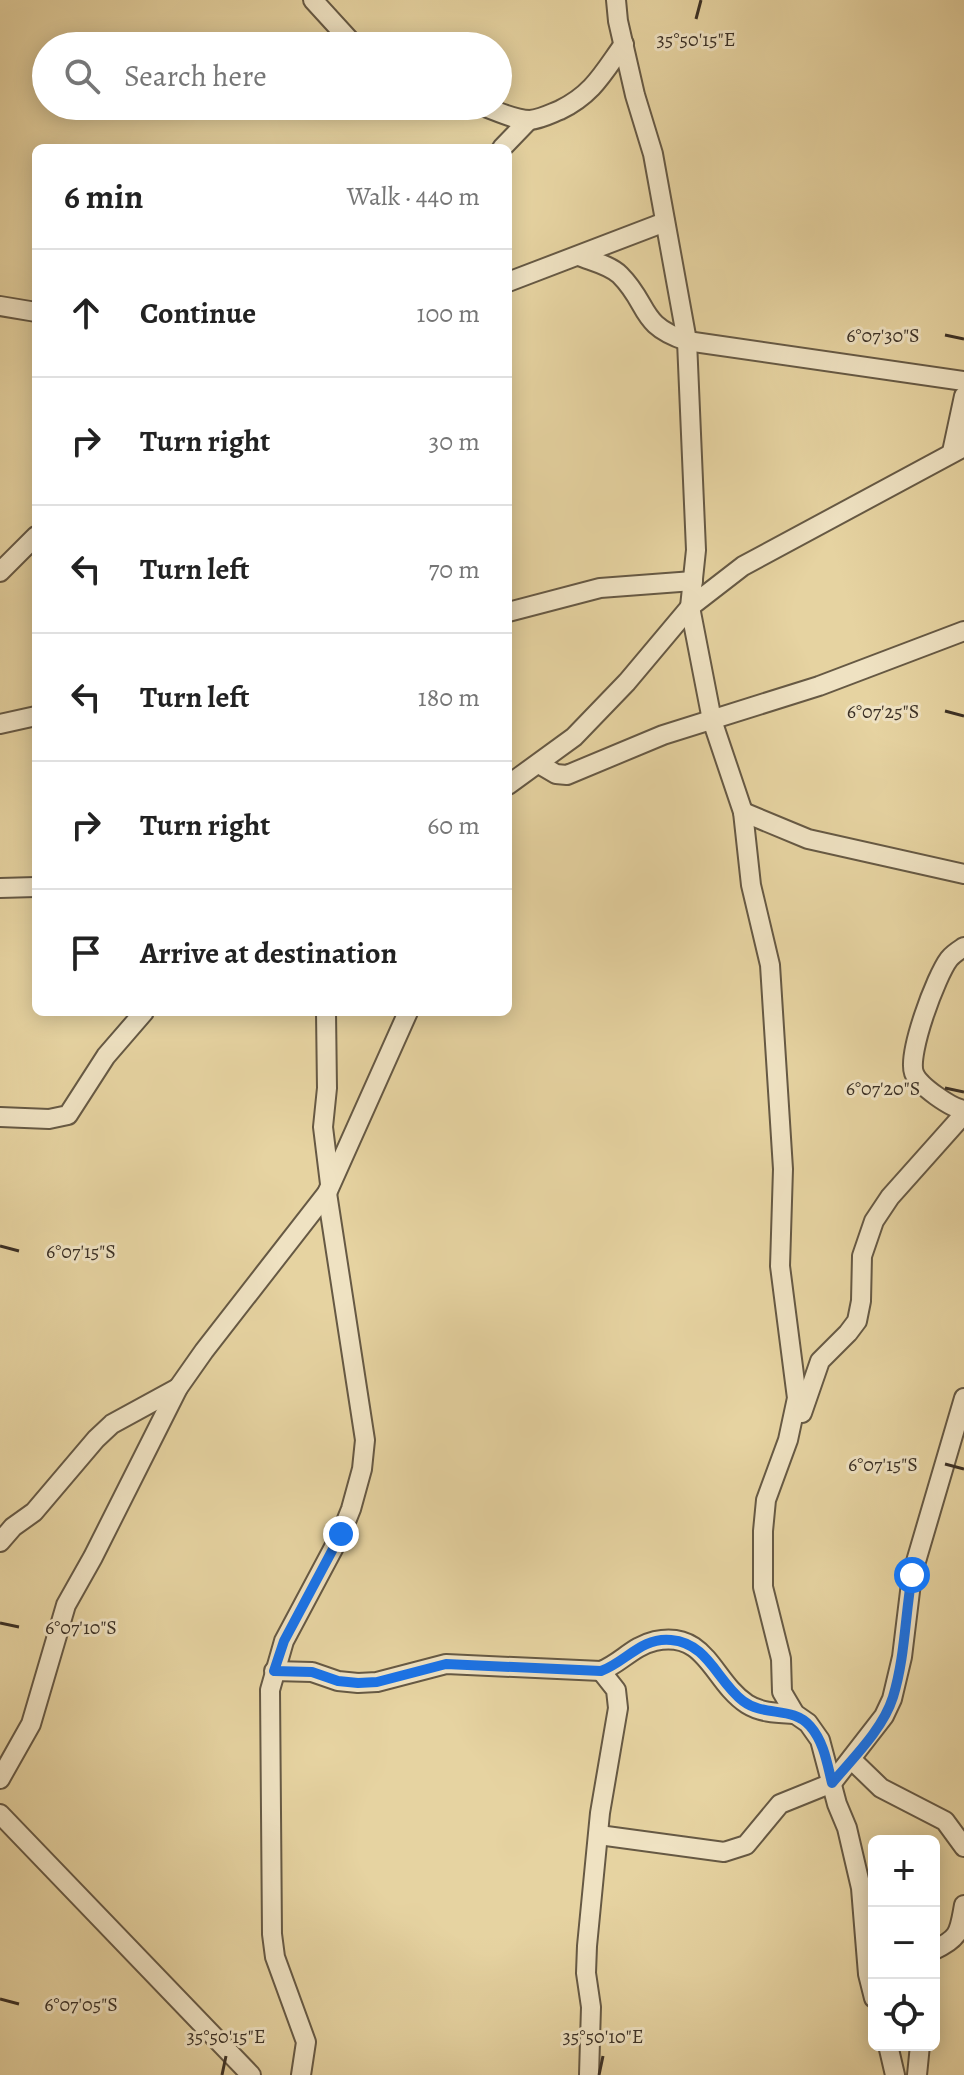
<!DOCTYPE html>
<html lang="en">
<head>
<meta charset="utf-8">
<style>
	:root { --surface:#fff; --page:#f6f6f6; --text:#222; --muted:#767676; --line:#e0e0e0 }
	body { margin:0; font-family:Alegreya,serif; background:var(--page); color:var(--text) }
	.controls { position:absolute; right:24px; bottom:24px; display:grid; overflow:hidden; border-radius:12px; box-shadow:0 4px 20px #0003 }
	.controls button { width:72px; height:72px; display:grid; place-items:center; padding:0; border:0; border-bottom:2px solid var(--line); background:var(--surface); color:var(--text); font:40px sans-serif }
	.stop { position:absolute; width:24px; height:24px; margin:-18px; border:6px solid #1a73e8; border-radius:50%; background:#fff }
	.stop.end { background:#1a73e8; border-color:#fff; box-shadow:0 2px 8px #0008 }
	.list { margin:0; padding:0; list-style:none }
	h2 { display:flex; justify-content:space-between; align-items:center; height:104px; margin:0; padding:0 32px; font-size:34px }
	h2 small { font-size:26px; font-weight:400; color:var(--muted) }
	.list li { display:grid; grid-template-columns:52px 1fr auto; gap:24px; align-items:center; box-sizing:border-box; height:128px; padding:0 32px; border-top:2px solid var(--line) }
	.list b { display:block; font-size:30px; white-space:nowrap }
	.list em { font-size:26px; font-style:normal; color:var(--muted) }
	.icon { flex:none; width:44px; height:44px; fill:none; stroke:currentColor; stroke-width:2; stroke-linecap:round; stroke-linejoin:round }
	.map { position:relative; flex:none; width:964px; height:2075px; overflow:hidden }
	.search { position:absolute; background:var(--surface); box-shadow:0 4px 20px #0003; left:32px; top:32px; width:480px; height:88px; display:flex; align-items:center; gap:20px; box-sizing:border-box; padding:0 28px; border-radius:44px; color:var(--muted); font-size:30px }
	.panel { position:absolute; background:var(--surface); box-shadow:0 4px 20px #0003; left:32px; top:144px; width:480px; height:872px; border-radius:12px }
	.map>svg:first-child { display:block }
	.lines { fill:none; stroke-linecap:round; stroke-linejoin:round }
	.minor-casing { stroke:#665944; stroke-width:22 }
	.minor { stroke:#efe2c2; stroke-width:18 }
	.route { stroke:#1a73e8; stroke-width:10 }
	.ticks { fill:none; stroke:#3b3025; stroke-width:3 }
	.ticks-label { font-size:20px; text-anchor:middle; fill:#3b3025; stroke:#efe2c2; stroke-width:6; stroke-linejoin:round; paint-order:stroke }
</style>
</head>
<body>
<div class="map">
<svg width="964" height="2075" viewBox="0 0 964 2075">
	<rect width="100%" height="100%" fill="#e6d3a1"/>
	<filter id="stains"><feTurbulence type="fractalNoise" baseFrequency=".0025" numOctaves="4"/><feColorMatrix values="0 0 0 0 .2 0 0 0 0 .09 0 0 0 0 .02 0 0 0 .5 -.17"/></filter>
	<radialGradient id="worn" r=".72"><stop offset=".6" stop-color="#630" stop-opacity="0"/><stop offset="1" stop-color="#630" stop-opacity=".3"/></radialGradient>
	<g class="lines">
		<!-- minor casing -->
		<g class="minor-casing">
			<g id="minor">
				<path d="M313,0L355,46"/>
				<path d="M616,0L618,21L635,95L653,154L687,341L696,550L690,607L712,720L743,812L751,885L770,965L783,1169L780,1266L797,1398L788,1440L766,1500L763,1531V1587L781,1659L782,1692L795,1714L808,1723L820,1740L837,1804L847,1828L861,1888L868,1974L874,1998"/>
				<path d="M482,106C497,111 514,120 530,120C541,119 550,114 560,110C593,94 603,73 624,44"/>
				<path d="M502,148L529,120"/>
				<path d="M579,256C591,261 610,265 620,275C650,305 638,325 687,341L964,381"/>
				<path d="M508,282L665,222"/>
				<path d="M0,306L36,312"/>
				<path d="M952,452L964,396"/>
				<path d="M0,572L36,536"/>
				<path d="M508,612L600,588L693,581"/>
				<path d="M0,724L36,716"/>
				<path d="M539,764L556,774L567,775L663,735L819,686L964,631"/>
				<path d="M508,785L574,737L627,682L690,607L743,566L964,447"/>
				<path d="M743,812L808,839L964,874"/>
				<path d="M0,888L36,887"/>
				<path d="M964,947C958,951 953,954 949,959C936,976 907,1054 914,1073C919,1086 951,1108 964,1110"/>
				<path d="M326,1012L327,1088L323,1127L330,1184"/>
				<path d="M0,1117L49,1119L68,1115L106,1056L144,1012"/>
				<path d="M802,1413L820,1361L848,1333L857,1321L861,1301L862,1256L874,1221L890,1197L964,1114"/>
				<path d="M0,1542L13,1527L34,1512L96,1439L112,1424L178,1388"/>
				<path d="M274,1671L312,1672L338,1681L358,1683L377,1682L446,1664L601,1671C621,1663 633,1646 655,1641C707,1630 712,1681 747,1704C761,1713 778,1713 795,1714"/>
				<path d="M852,1760L881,1788L945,1821L964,1847"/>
				<path d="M0,1779L31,1724L66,1605L93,1557L178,1388L204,1351L327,1193L408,1012"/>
				<path d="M0,1814L251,2075"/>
				<path d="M599,1835L724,1852L746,1845L780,1804L832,1783L884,1716L892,1699L902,1657L912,1575L964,1398"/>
				<path d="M934,1950C960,1938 959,1932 964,1905"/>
				<path d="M888,2045L895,2075"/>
				<path d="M301,2075L306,2042L275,1957L272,1934L270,1690L284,1641L341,1534L351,1509L362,1469L365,1440L327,1193"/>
				<path d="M589,2075L591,2007L586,1973L587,1946L600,1813L618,1708L616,1690L601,1671"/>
				<path d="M917,2075L920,2045"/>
			</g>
		</g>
		<!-- minor -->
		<use href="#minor" class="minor"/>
	</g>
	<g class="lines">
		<!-- route -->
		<path class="route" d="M341,1534L284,1641L274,1671L312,1672L338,1681L358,1683L377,1682L446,1664L601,1671C626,1662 641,1637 671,1640C708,1643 717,1681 743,1701C764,1717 793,1706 810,1726C824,1742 827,1763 832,1783C853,1758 883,1729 893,1697C905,1658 905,1616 912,1575"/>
	</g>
	<!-- ticks -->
	<path class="ticks" d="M696,19L701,0M945,335L964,339M945,711L964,716M945,1088L964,1092M0,1246L19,1251M945,1464L964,1469M0,1623L19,1627M0,1999L19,2004M222,2075L226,2056M599,2075L603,2056"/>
	<g class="ticks-label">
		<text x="696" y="46">35°50'15"E</text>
		<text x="883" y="342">6°07'30"S</text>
		<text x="883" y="718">6°07'25"S</text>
		<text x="883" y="1095">6°07'20"S</text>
		<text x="81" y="1258">6°07'15"S</text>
		<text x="883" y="1471">6°07'15"S</text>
		<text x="81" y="1634">6°07'10"S</text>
		<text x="81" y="2011">6°07'05"S</text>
		<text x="226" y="2043">35°50'15"E</text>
		<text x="603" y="2043">35°50'10"E</text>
	</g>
	<rect width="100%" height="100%" filter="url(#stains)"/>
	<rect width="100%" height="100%" fill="url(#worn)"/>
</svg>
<div class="controls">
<button>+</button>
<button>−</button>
<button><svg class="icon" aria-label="locate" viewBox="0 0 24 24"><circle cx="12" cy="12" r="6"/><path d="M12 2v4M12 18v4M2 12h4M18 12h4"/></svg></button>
</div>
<div class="stop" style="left:912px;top:1575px"></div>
<div class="stop end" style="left:341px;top:1534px"></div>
<div class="search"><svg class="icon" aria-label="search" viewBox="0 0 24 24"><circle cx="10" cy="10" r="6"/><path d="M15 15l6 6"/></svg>Search here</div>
<section class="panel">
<h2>6 min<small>Walk · 440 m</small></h2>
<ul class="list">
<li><svg class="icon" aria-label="ahead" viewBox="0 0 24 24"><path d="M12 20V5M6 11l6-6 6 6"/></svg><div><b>Continue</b></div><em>100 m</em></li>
<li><svg class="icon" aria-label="right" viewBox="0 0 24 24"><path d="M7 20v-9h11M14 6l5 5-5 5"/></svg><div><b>Turn right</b></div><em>30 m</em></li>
<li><svg class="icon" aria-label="left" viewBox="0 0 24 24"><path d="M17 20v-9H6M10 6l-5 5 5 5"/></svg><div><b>Turn left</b></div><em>70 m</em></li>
<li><svg class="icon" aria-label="left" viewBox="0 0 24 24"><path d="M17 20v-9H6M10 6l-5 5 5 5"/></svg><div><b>Turn left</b></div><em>180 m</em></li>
<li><svg class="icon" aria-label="right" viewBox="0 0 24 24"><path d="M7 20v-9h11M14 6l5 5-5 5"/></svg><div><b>Turn right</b></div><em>60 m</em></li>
<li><svg class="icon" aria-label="arrive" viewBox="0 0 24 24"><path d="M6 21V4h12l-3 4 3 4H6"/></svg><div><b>Arrive at destination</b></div></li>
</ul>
</section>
</div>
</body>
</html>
